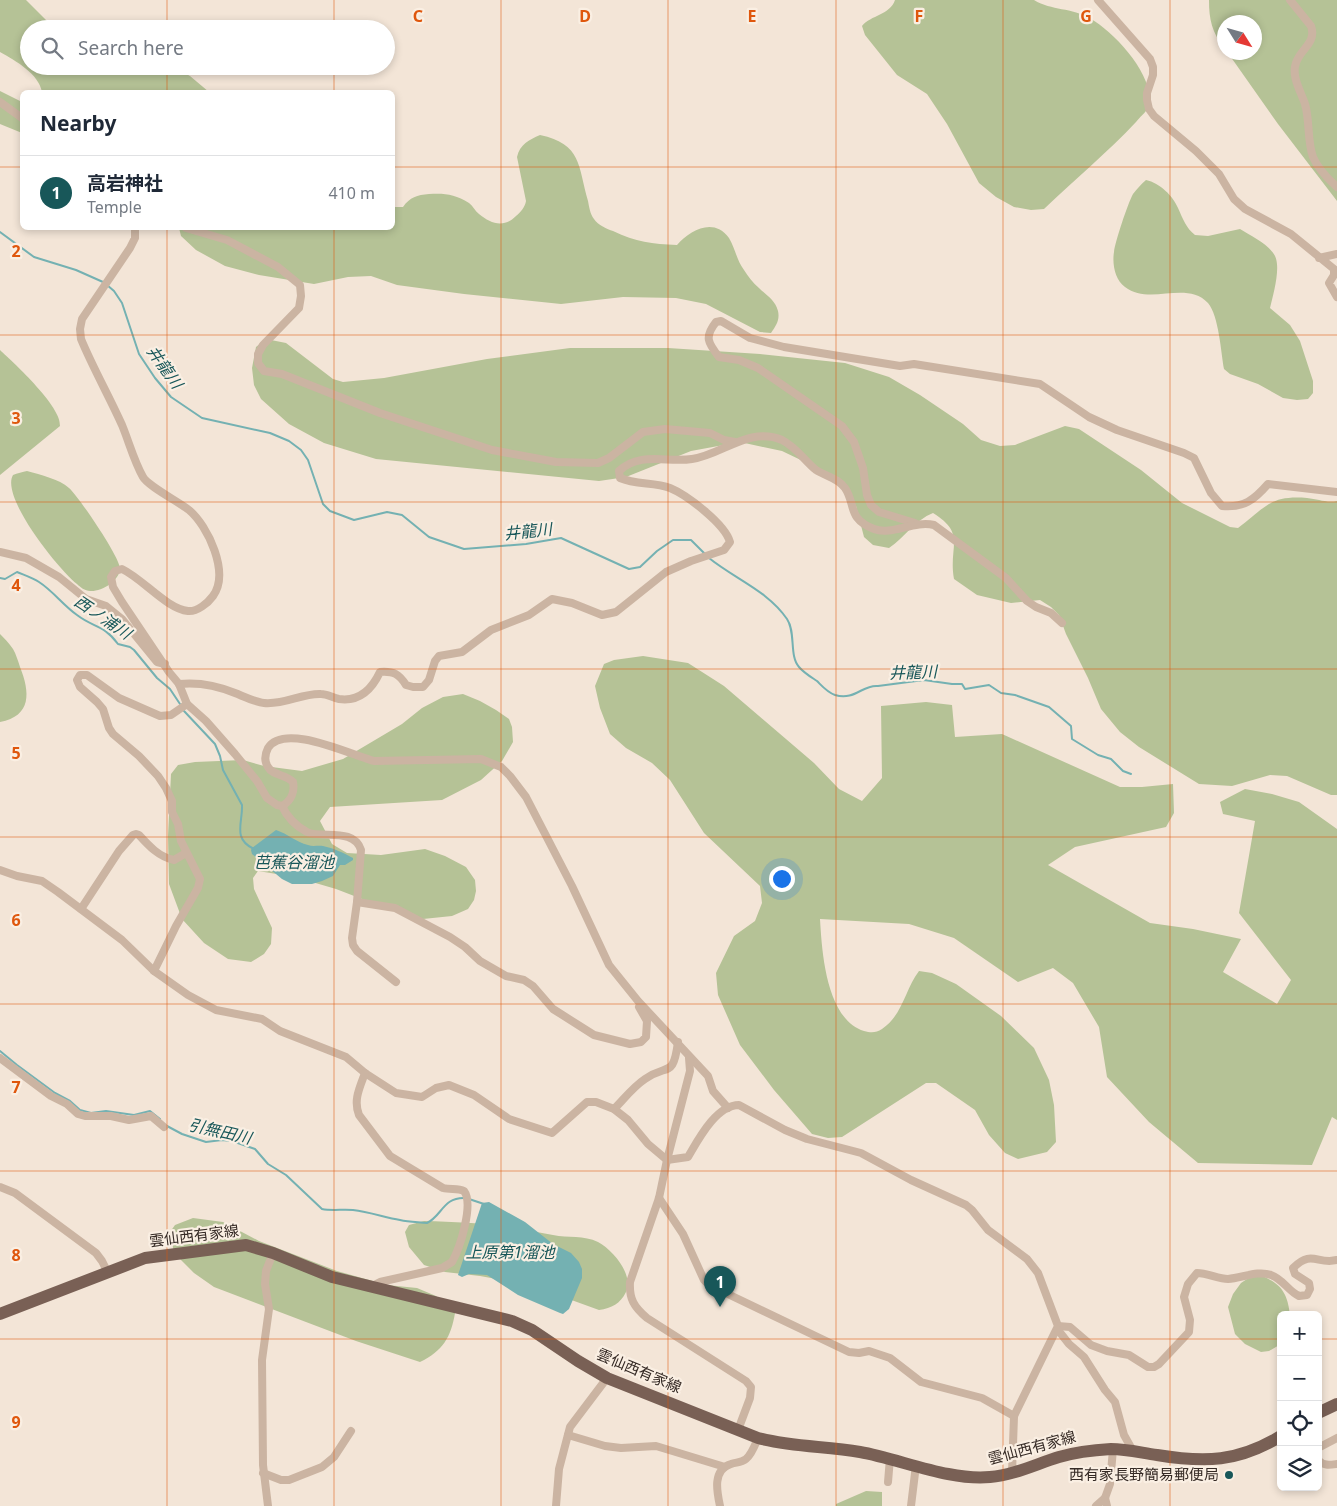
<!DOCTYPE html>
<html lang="en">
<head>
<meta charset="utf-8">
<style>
	:root { --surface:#fff; --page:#f6f6f7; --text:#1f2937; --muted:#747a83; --line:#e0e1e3; --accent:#185759 }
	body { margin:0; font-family:"Noto Sans","Noto Sans JP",sans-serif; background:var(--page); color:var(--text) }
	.controls { position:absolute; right:15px; bottom:15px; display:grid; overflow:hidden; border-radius:8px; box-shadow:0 2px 8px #0003 }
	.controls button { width:45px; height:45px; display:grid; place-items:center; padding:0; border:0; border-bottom:1px solid var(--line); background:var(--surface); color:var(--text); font:25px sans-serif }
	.compass { position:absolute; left:1217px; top:15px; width:45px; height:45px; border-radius:50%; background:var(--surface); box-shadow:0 2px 8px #0003; rotate:127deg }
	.you { position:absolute; left:781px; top:878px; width:18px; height:18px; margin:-12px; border:4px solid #fff; border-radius:50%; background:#1a73e8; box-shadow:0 0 0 8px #1a73e833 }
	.badge { display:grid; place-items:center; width:32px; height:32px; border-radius:50%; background:var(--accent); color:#fff; font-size:16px; font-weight:700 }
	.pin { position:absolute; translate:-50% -41px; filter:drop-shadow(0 1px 2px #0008) }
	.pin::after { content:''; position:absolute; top:26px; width:18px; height:15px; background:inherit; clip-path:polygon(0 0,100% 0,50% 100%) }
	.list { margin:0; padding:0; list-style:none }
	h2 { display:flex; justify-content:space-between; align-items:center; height:65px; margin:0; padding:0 20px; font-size:21px }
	h2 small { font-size:16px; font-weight:400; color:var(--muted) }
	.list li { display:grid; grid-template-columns:32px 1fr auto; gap:15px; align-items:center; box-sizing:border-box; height:75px; padding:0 20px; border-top:1px solid var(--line) }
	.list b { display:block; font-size:19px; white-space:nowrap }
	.list p { margin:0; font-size:16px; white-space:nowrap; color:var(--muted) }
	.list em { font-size:16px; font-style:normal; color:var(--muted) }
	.icon { flex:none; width:28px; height:28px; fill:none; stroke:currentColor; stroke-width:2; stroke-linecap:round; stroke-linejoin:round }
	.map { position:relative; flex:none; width:1337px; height:1506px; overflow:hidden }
	.search { position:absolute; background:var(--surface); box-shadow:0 2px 8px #0003; left:20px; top:20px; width:375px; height:55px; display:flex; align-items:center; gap:12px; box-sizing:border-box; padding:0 18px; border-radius:28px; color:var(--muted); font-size:19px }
	.panel { position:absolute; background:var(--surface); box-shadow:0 2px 8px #0003; left:20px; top:90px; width:375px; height:140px; border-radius:8px }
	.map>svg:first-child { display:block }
	.green { fill:#b5c296 }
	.water { fill:#74b1b2 }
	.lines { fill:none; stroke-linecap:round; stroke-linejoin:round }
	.stream { stroke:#74b1b2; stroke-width:2 }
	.street { stroke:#cbb4a2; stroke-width:8 }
	.primary { stroke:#796055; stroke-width:12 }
	.grid { fill:none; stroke:#df570d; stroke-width:1; stroke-opacity:0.55 }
	.poi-dot { fill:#185759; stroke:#faefe3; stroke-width:2 }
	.labels { text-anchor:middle; stroke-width:4.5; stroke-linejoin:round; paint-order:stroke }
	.street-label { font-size:15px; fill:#352a25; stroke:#faefe3 }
	.poi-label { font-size:15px; fill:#352a25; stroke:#faefe3; text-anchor:end }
	.water-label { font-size:16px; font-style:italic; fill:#185759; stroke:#faefe3 }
	.grid-label { font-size:16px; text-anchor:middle; font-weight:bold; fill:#df570d; stroke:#faefe3; stroke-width:4.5; stroke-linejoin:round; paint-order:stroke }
</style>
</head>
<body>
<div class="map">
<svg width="1337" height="1506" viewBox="0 0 1337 1506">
	<rect width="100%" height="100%" fill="#f3e5d7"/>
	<!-- green -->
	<g class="green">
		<path d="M0,0H26L55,29H29V66H171L190,76L209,92H42C39,74 16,61 0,52Z"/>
		<path d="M895,0H1034C1052,11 1071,7 1091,19C1114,32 1158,78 1148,108C1146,112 1139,118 1136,122C1108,152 1074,180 1044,209L1031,210L1014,207L996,197L979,183L947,124L927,94L897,75L865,35L862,26C871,15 890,15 895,0Z"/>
		<path d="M1209,0H1337V201L1278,124L1228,53L1254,52V22H1224V48C1212,32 1209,20 1209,0Z"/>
		<path d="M0,91L22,102V133L0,124Z"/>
		<path d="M540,135C582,144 578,166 588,201C589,206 590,214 594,219C598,225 607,229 613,231C636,242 652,244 677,245C690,230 714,217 729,238C735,248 737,261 744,270C748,276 753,283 759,288C767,296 775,300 778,311C780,320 776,326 771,333L760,332L706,304L676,298L623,297L561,304L464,294L397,285L371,276L348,277L314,284L259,275L225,266L196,250L181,236L179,228H392L393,207H403C410,197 417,195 429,194C444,193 455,194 469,203C473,206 475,211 479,214C491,224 504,228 516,216C521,212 525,207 526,201L517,157C520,144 529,140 540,135Z"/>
		<path d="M1146,180C1160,183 1173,196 1178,208C1183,219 1186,228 1195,235L1208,236L1240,229C1251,236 1269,244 1275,256C1281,268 1273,295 1270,308L1290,325L1300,341L1313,381V393L1308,399L1297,400L1283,398L1258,384L1230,374L1224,369C1221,353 1219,316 1208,303C1186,280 1150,306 1125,287C1115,280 1112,264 1114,252C1115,242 1128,203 1133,194C1137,189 1141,184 1146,180Z"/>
		<path d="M266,339L286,343L333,379L343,382L384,378L487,359L570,348H668L760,354L845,363L889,377L920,395L963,424L981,440L1000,446L1015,445L1065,426L1079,429L1141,470L1182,503L1230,527L1238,528C1265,508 1269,495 1307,498C1318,499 1326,503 1337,501V795H1331L1287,776L1270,775L1232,786L1199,784L1139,747L1120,732L1101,709L1088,678L1066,634L1059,615L1051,607L1040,600L1011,603L977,595L954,579C948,546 967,534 933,513C915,520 905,537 889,548L873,545L864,537L856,506L848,492L828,473L782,451L740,442L691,451L626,477L599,481L376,459L324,443L289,424L261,399L254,385L252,368L256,347Z"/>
		<path d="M0,350C15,364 62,407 60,426L0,475Z"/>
		<path d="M27,471C41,475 59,479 69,488C79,497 119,556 120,568C120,581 101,592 90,591C85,591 80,587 77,584C59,570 0,497 13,475C17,473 23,472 27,471Z"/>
		<path d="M0,634C4,638 9,643 13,649C16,654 18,661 20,667C30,692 32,716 0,722Z"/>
		<path d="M643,656L688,663L724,686L814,763L839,789L862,801L882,778L881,706L926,702L952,705L955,737L1002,734L1120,787H1142L1173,784L1174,813L1166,827L1075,847L1048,865L1150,923L1193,929L1241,939L1223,972L1277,1004L1291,980L1239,913L1255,821L1223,814L1220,802L1245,789L1272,794L1299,802L1337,829V1120L1332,1117L1312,1165L1198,1163L1149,1122L1107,1077L1099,1027L1073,983L1053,968L1018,982L954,938L909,924L820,919C822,952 826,1019 864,1031C871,1033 876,1033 882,1029C903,1015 905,989 919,971L932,973L956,984L1001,1016L1034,1048L1049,1080L1054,1105L1056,1142L1047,1152L1018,1159L1005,1153L989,1135L975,1110L936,1083H926L842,1137L828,1138L812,1134L774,1090L740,1045L718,995L716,973L734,936L755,921L762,903L760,886L704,833L670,780L652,763L626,748L610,734L600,708L595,686L604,664L614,660Z"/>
		<path d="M463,694L480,701L496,710L509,719L512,727L513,742L502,761L481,780L442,800L330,807L320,821L332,844L347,853L381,855L425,849L445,856L466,867L475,880L476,891L474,900L468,909L452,916L423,919L388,909L336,889L295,877L258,871L253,878L254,889L272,928L271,944L264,954L251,962L228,959L204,943L182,919L169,884L168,836L171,774L178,765L195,762L243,760L264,766L302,771L343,759L402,724L422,708L443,697Z"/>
		<path d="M193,1218L223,1222L259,1241L337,1271L387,1285L417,1288L436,1296L455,1313C451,1337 443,1351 420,1362L356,1341L214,1287L194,1273L174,1253L170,1232L175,1225Z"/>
		<path d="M424,1221C455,1222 485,1223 515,1228C528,1230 540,1233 553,1235C568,1238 584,1235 598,1242C613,1250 634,1275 626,1292C620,1304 612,1308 599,1310L530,1285L480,1276L445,1272L424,1265L409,1247L405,1232L409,1225Z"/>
		<path d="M1256,1273C1279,1283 1287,1289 1290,1315H1281V1344L1269,1351L1261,1352L1245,1344L1235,1334L1228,1307L1233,1294L1241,1283Z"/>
		<path d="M866,1491L882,1492V1506H836V1504Z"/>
	</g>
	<!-- water -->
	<g class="water">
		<path d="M276,830C288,834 296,842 308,845C313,847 318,845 323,846C333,848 344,853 353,858V860L345,865H340L333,876L322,881L312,884H292L282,879L252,854L251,850L252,848Z"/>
		<path d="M489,1202L525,1222L553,1244L571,1253L579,1262L582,1269V1278L569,1309L563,1314L560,1313L518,1295L487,1275L469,1274L462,1277L458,1275L482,1203Z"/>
	</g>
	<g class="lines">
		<!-- stream -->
		<g class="stream">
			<path d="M0,232L34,257L76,270L103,282"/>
			<path d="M107,285L114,291L122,303L139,354L155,378L171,397L202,418L270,433L289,441L301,450L308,460L323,504L330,511L354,520L387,512L402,515L429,537L464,549L526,544L561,538L629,569L640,567L657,551L673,540H691L704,553"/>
			<path d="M709,558C735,579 768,591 787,619C796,632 789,656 799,667C804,673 811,677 817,681C823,687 827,692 835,695C855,701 863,684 878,686L924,680L952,684H962L965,689L989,685L1001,693L1015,695L1049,707L1071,726L1072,739L1098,755L1111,759L1123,771L1131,774"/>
			<path d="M0,578L5,579L17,572C24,575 33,578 39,582C53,591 63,605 77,615C94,628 103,624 118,644L130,647L134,650L157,678L170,689L180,704"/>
			<path d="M184,711L215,744L220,756L223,770L242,805C243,822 232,839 254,849"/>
			<path d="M0,1051L17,1065L55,1093L70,1101L80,1110L91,1113L106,1111L134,1115L150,1111L160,1119"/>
			<path d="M167,1126L182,1134L206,1142L222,1140L232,1141L255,1149L268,1164L286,1175L322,1209C332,1211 343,1209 353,1210C369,1212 384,1217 400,1220C409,1222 418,1222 427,1223C442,1216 443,1197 465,1198"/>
			<path d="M469,1199L484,1204"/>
		</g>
		<!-- street -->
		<g class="street">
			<path d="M1098,0L1150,59L1153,67V75L1147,93V100L1149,109L1154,116L1196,151L1219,174L1234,199L1245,209L1291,234L1334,269V275L1329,283L1337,297"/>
			<path d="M1290,0L1311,26C1317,43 1300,49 1296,63C1291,76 1301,92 1305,104C1310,121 1307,140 1313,157C1318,169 1327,178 1337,187"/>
			<path d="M0,102L22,118"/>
			<path d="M135,228V238L130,248L82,319L80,329L81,339C93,368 109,396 122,425C129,442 134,461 143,477C148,486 179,502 189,510C208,526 230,573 213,596C208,603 197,612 188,611C167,609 143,579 122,569L115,571L111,577L113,587L122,602L169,672L179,684L187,704L206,721L235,754L257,781L267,798L277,805L282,806C291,801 295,792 293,782C286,774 273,776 268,767C264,761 265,754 268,748C284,722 351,755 374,761L481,759L501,767L510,776L526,797L572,886L609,965L638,1001L708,1076L713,1091L728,1108"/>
			<path d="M186,228L227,240L278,267L300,285L301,296L299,308L263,345L258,354V363L264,371L282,374L380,413L492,450L556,462L598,463L609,458L643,432L665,429L710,433L724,440L735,442"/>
			<path d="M1319,258L1337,254"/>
			<path d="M915,523L879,512L871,505L867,495L863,468L854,442L842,426L758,368L739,360L719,357C708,343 704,337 716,322L721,321L750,338L784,347L900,366L914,364L1040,384L1089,417L1117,430L1184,453L1194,458L1211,493L1222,506C1244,508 1254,500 1268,484L1337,492"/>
			<path d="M0,552L26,558L59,577L86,599L106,606L122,619L157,662L165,664"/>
			<path d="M179,684C198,682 218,686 235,693C245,697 255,702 264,703C285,705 302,693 321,694C327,694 333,698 339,699C360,702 372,689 380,672C394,671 399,674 406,685L413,687H423L429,680L435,661L439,656L462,652L491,630L529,615L552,599L572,603L602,615L616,612L666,572L691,561L724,550L730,542C725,524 687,495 670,488C654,482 636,485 620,478L619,471C640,451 667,463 692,459C722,455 749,426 782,440C796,447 804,460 816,470C825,476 838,478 845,488C856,504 847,519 874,529C891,536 914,520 934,525L1006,578L1027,601L1036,607L1051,613L1062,623"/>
			<path d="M282,806C287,817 296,826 307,832C322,839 354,827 361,850L357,902L352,938L353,945L357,951L396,982"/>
			<path d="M0,870L17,876L42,881L58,892L122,940L154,971L188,995L216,1010L262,1019L280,1031L346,1057L365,1073L396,1093L422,1097L436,1088L449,1085L474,1095L509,1119L552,1133L587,1102H596L614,1109L628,1120L648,1144L667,1160L688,1157C698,1140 716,1105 739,1105L785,1130L807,1139L861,1153L911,1180L966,1205L972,1210L988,1230L1027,1259L1038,1273L1058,1326L1014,1416L1012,1473"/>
			<path d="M357,902L395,908L450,937L465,947L480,961L506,976L524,980L533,986L553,1009L594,1035L630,1044L641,1042L646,1037L647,1021L639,1007"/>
			<path d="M81,909L119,851L133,835L136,834L139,835C149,846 159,857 174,860L186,853"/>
			<path d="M154,971L176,926L198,888L200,879L181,841L178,824L172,812V801L166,788L158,776L139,756L113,734L109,728L103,709L97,702L80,687L77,680L80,675H87L119,698L160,716L171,715L187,704"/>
			<path d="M0,1058L51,1096L67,1104L78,1114L85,1116H111L129,1120L151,1116L164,1127"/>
			<path d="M689,1058L690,1071L667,1160L659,1198L630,1282C629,1299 634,1307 647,1318L746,1381L751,1387L750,1398L738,1430"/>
			<path d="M365,1073C360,1087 353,1100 359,1115L390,1156L443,1188C450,1190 458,1188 464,1191C474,1204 460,1248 452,1262L442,1268L380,1282L372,1286"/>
			<path d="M614,1109C624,1099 633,1087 645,1079C668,1063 673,1079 678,1042"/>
			<path d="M0,1187L15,1193L96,1253L102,1261L107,1271"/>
			<path d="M659,1198L683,1234L704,1280L709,1285L849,1352L859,1353L869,1351L890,1358L921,1382L982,1398L1014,1416"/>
			<path d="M1058,1326L1070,1327L1091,1345L1107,1351L1129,1355L1148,1367H1154L1159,1364L1189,1332L1190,1320L1184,1297L1188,1284L1197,1273C1208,1273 1218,1279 1228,1279C1242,1278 1258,1270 1271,1275C1283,1279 1288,1291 1299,1296L1307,1295L1310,1289L1309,1283L1295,1274L1293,1268C1312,1249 1317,1265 1337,1260"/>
			<path d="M1058,1330L1069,1344L1084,1357L1105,1390L1115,1402L1124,1435L1133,1451"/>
			<path d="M568,1435L605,1446L621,1448L656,1446L725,1467"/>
			<path d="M1318,1448L1337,1438"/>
			<path d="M1318,1460C1324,1466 1329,1465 1337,1464"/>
			<path d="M263,1473L281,1480H289L322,1467L334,1457L351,1431"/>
			<path d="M888,1482L890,1458"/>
			<path d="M268,1506L263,1465L262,1360L269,1309L265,1284L266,1271L273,1253"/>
			<path d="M556,1506L559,1469L570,1427L607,1378"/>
			<path d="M720,1506C717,1492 712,1470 731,1464C736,1462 741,1463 746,1459C752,1454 755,1445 758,1438"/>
			<path d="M911,1506L916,1465"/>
			<path d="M1096,1506L1105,1498"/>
			<path d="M1107,1506L1105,1498L1110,1484L1113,1449"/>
		</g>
		<!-- primary -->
		<g class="primary">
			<path d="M0,1314L145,1258L246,1245L273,1253L332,1277L512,1321L532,1330L578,1361L607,1378L758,1438C792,1447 826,1446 860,1452C900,1459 950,1481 990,1477C1014,1475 1036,1464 1059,1457C1076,1452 1094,1450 1111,1449C1127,1449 1142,1453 1157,1455C1205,1463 1238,1462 1281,1436"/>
			<path d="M1318,1413L1337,1404"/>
		</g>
	</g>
	<!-- grid -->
	<path class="grid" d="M167,0V29M334,0V29M501,0V1506M668,0V1506M836,0V1506M1003,0V1506M1170,0V1506M167,66V92M334,66V92M0,167H22M392,167H1337M167,228V1506M334,228V1506M0,335H1337M0,502H1337M0,669H1337M0,837H1337M0,1004H1337M0,1171H1337M0,1339H1281M1318,1339H1337"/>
	<!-- markers -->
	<circle class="poi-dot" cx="1229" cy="1475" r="5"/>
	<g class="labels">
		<!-- street labels -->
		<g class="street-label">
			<text transform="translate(194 1236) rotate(-7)" y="5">雲仙西有家線</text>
			<text transform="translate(639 1371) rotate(23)" y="5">雲仙西有家線</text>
			<text transform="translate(1032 1448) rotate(-15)" y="5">雲仙西有家線</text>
		</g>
		<!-- poi labels -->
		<g class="poi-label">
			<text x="1219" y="1480">西有家長野簡易郵便局</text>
		</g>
		<!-- water labels -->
		<g class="water-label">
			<text transform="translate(165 367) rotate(54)" y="6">井龍川</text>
			<text transform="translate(528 531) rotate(-6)" y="6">井龍川</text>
			<text transform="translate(103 617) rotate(34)" y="6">西ノ浦川</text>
			<text transform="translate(913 672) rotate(-2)" y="6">井龍川</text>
			<text x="294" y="868">芭蕉谷溜池</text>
			<text transform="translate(220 1131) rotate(13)" y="6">引無田川</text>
			<text x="510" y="1258">上原第1溜池</text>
		</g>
	</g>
	<g class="grid-label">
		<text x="418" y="22">C</text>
		<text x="585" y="22">D</text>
		<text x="752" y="22">E</text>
		<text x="919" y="22">F</text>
		<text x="1086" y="22">G</text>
		<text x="16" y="257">2</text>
		<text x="16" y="424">3</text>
		<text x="16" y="591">4</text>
		<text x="16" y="759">5</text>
		<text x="16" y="926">6</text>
		<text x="16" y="1093">7</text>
		<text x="16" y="1261">8</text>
		<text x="16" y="1428">9</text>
	</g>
</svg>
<div class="controls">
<button>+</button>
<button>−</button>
<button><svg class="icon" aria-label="locate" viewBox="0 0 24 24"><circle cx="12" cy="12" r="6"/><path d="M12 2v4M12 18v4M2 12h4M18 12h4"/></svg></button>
<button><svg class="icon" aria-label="layers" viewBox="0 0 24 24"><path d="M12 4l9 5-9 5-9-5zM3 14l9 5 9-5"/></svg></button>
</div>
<svg class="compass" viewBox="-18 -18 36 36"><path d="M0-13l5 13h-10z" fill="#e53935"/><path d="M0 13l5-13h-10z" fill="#747a83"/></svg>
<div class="you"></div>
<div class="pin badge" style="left:720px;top:1307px">1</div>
<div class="search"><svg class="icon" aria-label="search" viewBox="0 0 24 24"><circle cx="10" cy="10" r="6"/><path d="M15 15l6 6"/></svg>Search here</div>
<section class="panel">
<h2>Nearby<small></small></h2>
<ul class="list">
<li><span class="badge">1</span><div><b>高岩神社</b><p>Temple</p></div><em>410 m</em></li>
</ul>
</section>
</div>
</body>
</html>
